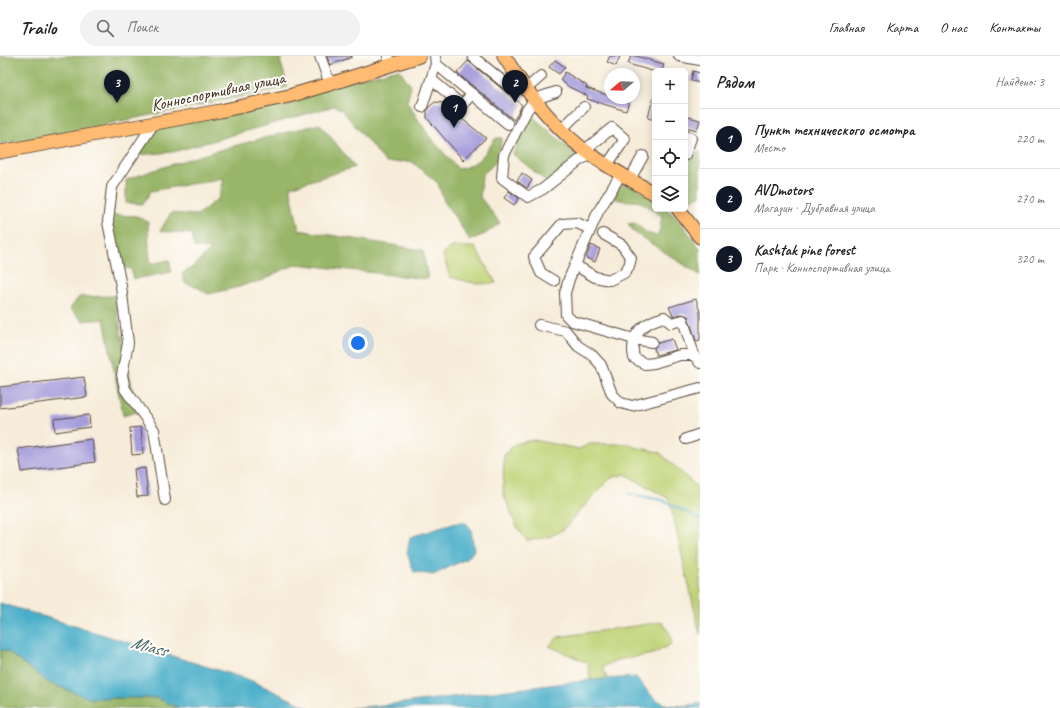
<!DOCTYPE html>
<html lang="ru">
<head>
<meta charset="utf-8">
<style>
	:root { --surface:#fff; --page:#f2f2f2; --text:#222; --muted:#767676; --line:#e0e0e0; --accent:#111827 }
	body { margin:0; font-family:Caveat,sans-serif; background:var(--page); color:var(--text) }
	.controls { position:absolute; right:12px; top:12px; display:grid; overflow:hidden; border-radius:6px; box-shadow:0 2px 10px #0003 }
	.controls button { width:36px; height:36px; display:grid; place-items:center; padding:0; border:0; border-bottom:1px solid var(--line); background:var(--surface); color:var(--text); font:20px sans-serif }
	.compass { position:absolute; left:604px; top:12px; width:36px; height:36px; border-radius:50%; background:var(--surface); box-shadow:0 2px 10px #0003; rotate:251deg }
	.you { position:absolute; left:358px; top:287px; width:14px; height:14px; margin:-10px; border:3px solid #fff; border-radius:50%; background:#1a73e8; box-shadow:0 0 0 6px #1a73e833 }
	.badge { display:grid; place-items:center; width:26px; height:26px; border-radius:50%; background:var(--accent); color:#fff; font-size:13px; font-weight:700 }
	.pin { position:absolute; translate:-50% -33px; filter:drop-shadow(0 1px 2px #0008) }
	.pin::after { content:''; position:absolute; top:21px; width:14px; height:12px; background:inherit; clip-path:polygon(0 0,100% 0,50% 100%) }
	.list { margin:0; padding:0; list-style:none }
	h2 { display:flex; justify-content:space-between; align-items:center; height:52px; margin:0; padding:0 16px; font-size:17px }
	h2 small { font-size:13px; font-weight:400; color:var(--muted) }
	.list li { display:grid; grid-template-columns:26px 1fr auto; gap:12px; align-items:center; box-sizing:border-box; height:60px; padding:0 16px; border-top:1px solid var(--line) }
	.list b { display:block; font-size:15px; white-space:nowrap }
	.list p { margin:0; font-size:13px; white-space:nowrap; color:var(--muted) }
	.list em { font-size:13px; font-style:normal; color:var(--muted) }
	.icon { flex:none; width:22px; height:22px; fill:none; stroke:currentColor; stroke-width:2; stroke-linecap:round; stroke-linejoin:round }
	.map { position:relative; flex:none; width:700px; height:652px; overflow:hidden }
	header { display:flex; align-items:center; gap:24px; box-sizing:border-box; height:56px; padding:0 20px; background:var(--surface); border-bottom:1px solid var(--line) }
	header strong { font-size:19px }
	nav { display:flex; gap:22px; margin-inline-start:auto; font-size:14px }
	.search { width:280px; height:36px; background:var(--page); display:flex; align-items:center; gap:10px; box-sizing:border-box; padding:0 14px; border-radius:22px; color:var(--muted); font-size:15px }
	main { display:flex }
	aside { flex:1; background:var(--surface) }
	.map>svg:first-child { display:block }
	.green { fill:#c0d377; stroke:#7e7e4a }
	.forest { fill:#98b568; stroke:#6a7043 }
	.water { fill:#4aaec9; stroke:#426c74 }
	.lines { fill:none; stroke-linecap:round; stroke-linejoin:round }
	.stream { stroke:#4aaec9; stroke-width:2 }
	.building { fill:#a69ddb }
	.minor-casing { stroke:#57473a; stroke-width:12 }
	.major-casing { stroke:#57473a; stroke-width:15 }
	.minor { stroke:#fff; stroke-width:10 }
	.major { stroke:#ffbb71; stroke-width:13 }
	.labels { text-anchor:middle; stroke-width:4; stroke-linejoin:round; paint-order:stroke }
	.street-label { font-size:17px; fill:#3b2a1e; stroke:#fdfcf7 }
	.water-label { font-size:18px; font-style:italic; fill:#415f62; stroke:#fdfcf7 }
</style>
</head>
<body>
<header>
<strong>Trailo</strong>
<div class="search"><svg class="icon" aria-label="search" viewBox="0 0 24 24"><circle cx="10" cy="10" r="6"/><path d="M15 15l6 6"/></svg>Поиск</div>
<nav><a>Главная</a><a>Карта</a><a>О нас</a><a>Контакты</a></nav>
</header>
<main>
<div class="map">
<svg width="700" height="652" viewBox="0 0 700 652">
	<rect width="100%" height="100%" fill="#fdfcf7"/>
	<filter id="ink" filterUnits="userSpaceOnUse"><feTurbulence type="fractalNoise" baseFrequency=".025" numOctaves="2"/><feDisplacementMap in="SourceGraphic" scale="8" xChannelSelector="R" yChannelSelector="G"/><feConvolveMatrix kernelMatrix="1 2 1 2 8 2 1 2 1" color-interpolation-filters="sRGB"/></filter>
	<filter id="wash" filterUnits="userSpaceOnUse"><feTurbulence type="fractalNoise" baseFrequency=".012" numOctaves="4" result="noise"/><feDisplacementMap in="SourceGraphic" scale="16" xChannelSelector="R" yChannelSelector="G"/><feGaussianBlur stdDeviation="0.9" result="paint"/><feColorMatrix in="noise" values="0 0 0 0 0 0 0 0 0 0 0 0 0 0 0 0 0 1.4 0 .05"/><feComposite in="paint" operator="in"/></filter>
	<g filter="url(#wash)">
		<rect width="100%" height="100%" fill="#f7ecd9"/>
		<!-- green -->
		<g class="green">
			<path d="M452,191H475L496,227L478,228L450,221L443,198Z"/>
			<path d="M533,384L579,393L590,388H630L634,391L659,396L696,430L700,448V578L669,443L625,418L611,422L593,440L564,473L549,481L527,485L517,471L503,437L504,399L515,388Z"/>
			<path d="M662,566L671,579V588L653,598L616,604L603,611L607,623L590,624L588,607L549,590L558,581Z"/>
		</g>
		<!-- forest -->
		<g class="forest">
			<path d="M0,0H286L280,4L288,31L34,83L0,88Z"/>
			<path d="M399,13L411,30L407,46L429,80L458,113C478,110 485,97 496,82H502L497,105L482,119L480,141L500,167L485,178L470,184L444,145L438,127L411,105L386,107L342,54L334,50L173,96L138,99L151,75Z"/>
			<path d="M531,59L578,100L547,126L513,98Z"/>
			<path d="M320,68L355,111L290,131L299,174L423,194L428,223L297,208L280,215L262,225L250,227L239,231L208,238L197,231L185,227L182,218L194,210L211,193L194,191L192,178L160,175L171,157L197,159L219,142L224,122L151,135L143,148L126,147V124C189,101 254,84 320,68Z"/>
			<path d="M689,93L695,97L700,96V140L685,145V109Z"/>
			<path d="M623,128L634,131L655,143V153H667L682,168L700,192V219L635,177L628,168L635,167L647,177L657,180L660,173L662,160C655,156 647,148 640,146C631,144 622,146 614,142L618,132Z"/>
			<path d="M111,159L137,160L148,166L149,195L151,208L169,204L172,216L134,223L131,213L114,210Z"/>
			<path d="M114,240L137,356L123,360L104,263L83,265L70,253L79,241Z"/>
			<path d="M0,594L7,595L49,627L89,642H157L179,652H0Z"/>
		</g>
		<!-- water -->
		<g class="water">
			<path d="M456,467H466L471,473L474,494L468,502L433,519L414,516L407,497L410,481Z"/>
			<path d="M0,547L250,624L309,652H179L157,642H89L49,627L7,595L0,594Z"/>
			<path d="M636,621C643,630 652,643 663,647C672,651 690,650 700,647V652H351L403,647L590,624Z"/>
		</g>
		<g class="lines">
			<!-- stream -->
			<path class="stream" d="M629,438L662,444L700,463"/>
		</g>
		<g id="blocks">
			<!-- building -->
			<g class="building">
				<path d="M327,0H352V1L330,9Z"/>
				<path d="M610,0H620L616,10L607,6Z"/>
				<path d="M631,0H636L664,8L662,15H652L628,8Z"/>
				<path d="M555,4L565,11L559,18L549,11Z"/>
				<path d="M468,5L522,49L514,64L457,17Z"/>
				<path d="M693,15L700,17V27L691,25Z"/>
				<path d="M565,16L587,30L586,32L610,40V42H615L629,46L626,55L587,43L588,40L569,31L560,24Z"/>
				<path d="M653,42L655,43V64L648,62Z"/>
				<path d="M435,46L442,47L486,82L463,104L427,62V54L429,51Z"/>
				<path d="M685,60L700,64L697,74L685,71Z"/>
				<path d="M522,117L532,124L527,132L517,125Z"/>
				<path d="M509,135L519,142L514,149L504,142Z"/>
				<path d="M591,189L600,193L595,206L586,202Z"/>
				<path d="M696,243L700,256V284L696,285L688,260L682,258L673,260L669,251Z"/>
				<path d="M672,283L676,294L656,299L654,292L658,287Z"/>
				<path d="M84,321L87,341L0,352V331Z"/>
				<path d="M89,359L90,371L55,376L54,363Z"/>
				<path d="M141,371L143,398L132,399L130,372Z"/>
				<path d="M92,383L95,406L22,416L18,393Z"/>
				<path d="M145,412L148,440L137,441L134,413Z"/>
			</g>
		</g>
	</g>
	<g filter="url(#ink)">
		<use href="#blocks" fill-opacity="0" stroke="#57473a" stroke-width="1"/>
		<g class="lines">
			<!-- minor casing -->
			<g class="minor-casing">
				<g id="minor">
					<path d="M320,0L330,28"/>
					<path d="M388,0L391,8"/>
					<path d="M679,0L700,4"/>
					<path d="M473,1L511,32L521,27"/>
					<path d="M436,8L508,68"/>
					<path d="M432,24L462,49L472,38"/>
					<path d="M526,33L541,20"/>
					<path d="M556,36L535,43L527,54L504,99L502,122L528,141L543,133L581,103L591,99"/>
					<path d="M422,51L436,8L435,0"/>
					<path d="M154,67L112,131L108,166L121,230L128,287L122,319L125,333L154,374L165,444"/>
					<path d="M561,74L584,51"/>
					<path d="M685,80L691,82L685,99"/>
					<path d="M585,94L612,72L625,83L607,109"/>
					<path d="M621,118L598,156L569,223L565,237L566,259L572,265L634,283L652,286"/>
					<path d="M630,123L643,100"/>
					<path d="M575,209L595,221L610,224L624,217L629,210L631,202L622,189L603,178"/>
					<path d="M554,225L541,217L534,201L562,168L577,167L590,173"/>
					<path d="M539,269L566,275L578,290L592,299L601,309L612,338L621,347L632,350L700,332"/>
					<path d="M694,299H680L654,307L645,308L634,302C629,278 642,267 664,261L671,267L683,264L694,299L700,307"/>
					<path d="M686,383L700,378"/>
				</g>
			</g>
			<!-- major casing -->
			<g class="major-casing">
				<g id="major">
					<path d="M504,0C527,37 554,73 590,98C611,113 633,125 655,138"/>
					<path d="M0,96L220,55L289,40L330,28L419,0"/>
					<path d="M678,153L700,181"/>
				</g>
			</g>
			<!-- minor -->
			<use href="#minor" class="minor"/>
			<!-- major -->
			<use href="#major" class="major"/>
		</g>
	</g>
	<g class="labels">
		<!-- street labels -->
		<g class="street-label">
			<text transform="translate(218 35) rotate(-12)" y="6">Конноспортивная улица</text>
		</g>
		<!-- water labels -->
		<g class="water-label">
			<text transform="translate(149 590) rotate(15)" y="6">Miass</text>
		</g>
	</g>
</svg>
<div class="controls">
<button>+</button>
<button>−</button>
<button><svg class="icon" aria-label="locate" viewBox="0 0 24 24"><circle cx="12" cy="12" r="6"/><path d="M12 2v4M12 18v4M2 12h4M18 12h4"/></svg></button>
<button><svg class="icon" aria-label="layers" viewBox="0 0 24 24"><path d="M12 4l9 5-9 5-9-5zM3 14l9 5 9-5"/></svg></button>
</div>
<svg class="compass" viewBox="-18 -18 36 36"><path d="M0-13l5 13h-10z" fill="#e53935"/><path d="M0 13l5-13h-10z" fill="#767676"/></svg>
<div class="you"></div>
<div class="pin badge" style="left:454px;top:72px">1</div>
<div class="pin badge" style="left:515px;top:47px">2</div>
<div class="pin badge" style="left:117px;top:47px">3</div>
</div>
<aside>
<h2>Рядом<small>Найдено: 3</small></h2>
<ul class="list">
<li><span class="badge">1</span><div><b>Пункт технического осмотра</b><p>Место</p></div><em>220 m</em></li>
<li><span class="badge">2</span><div><b>AVDmotors</b><p>Магазин · Дубравная улица</p></div><em>270 m</em></li>
<li><span class="badge">3</span><div><b>Kashtak pine forest</b><p>Парк · Конноспортивная улица</p></div><em>320 m</em></li>
</ul>
</aside>
</main>
</body>
</html>
